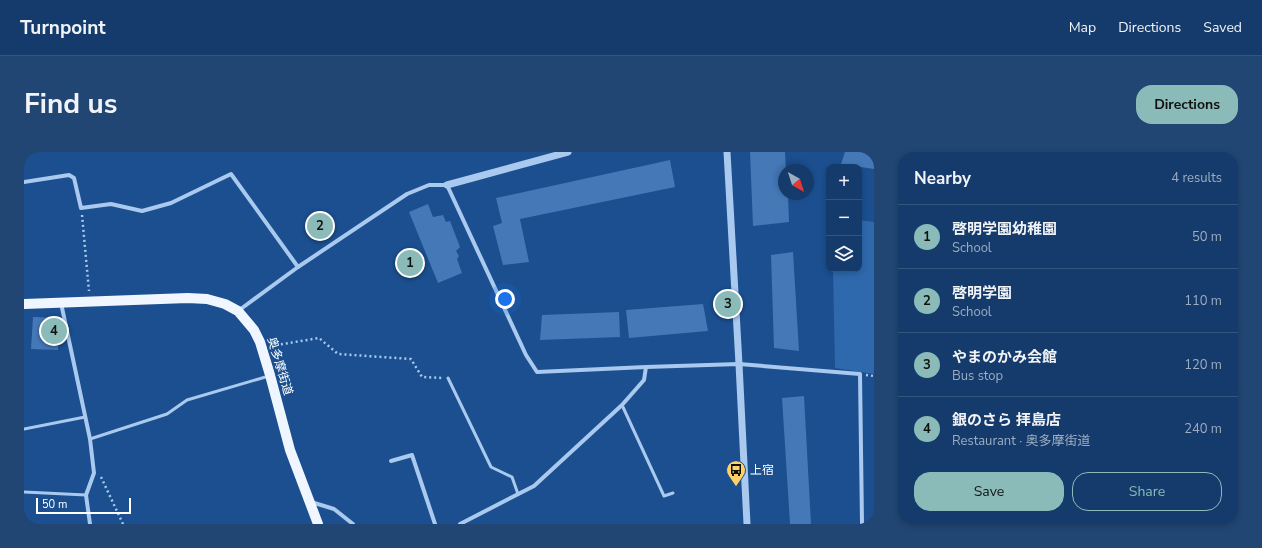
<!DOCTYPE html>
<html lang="en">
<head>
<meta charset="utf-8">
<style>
	:root { --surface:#143b6b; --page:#214673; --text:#f1f3f6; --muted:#9dadc1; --line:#33557e; --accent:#8bbbb9 }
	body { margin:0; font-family:"Nunito Sans","Noto Sans JP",sans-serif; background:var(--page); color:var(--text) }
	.controls { position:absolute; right:12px; top:12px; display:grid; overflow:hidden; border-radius:8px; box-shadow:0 2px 6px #0003 }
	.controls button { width:36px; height:36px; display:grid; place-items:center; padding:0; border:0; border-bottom:1px solid var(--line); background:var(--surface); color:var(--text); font:20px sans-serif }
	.compass { position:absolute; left:754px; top:12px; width:36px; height:36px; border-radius:50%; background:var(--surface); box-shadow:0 2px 6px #0003; rotate:141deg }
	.scale { position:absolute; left:12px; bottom:10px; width:95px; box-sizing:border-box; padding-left:4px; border:2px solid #fff; border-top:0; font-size:11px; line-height:14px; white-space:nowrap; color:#fff; -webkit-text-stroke:3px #1b4f8f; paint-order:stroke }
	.you { position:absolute; left:481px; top:147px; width:14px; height:14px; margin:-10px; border:3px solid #fff; border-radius:50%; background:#1a73e8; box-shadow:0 0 0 6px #1a73e833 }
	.badge { display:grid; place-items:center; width:26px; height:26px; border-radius:50%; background:var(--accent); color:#111; font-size:13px; font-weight:700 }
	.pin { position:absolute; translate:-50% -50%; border:2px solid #fff; box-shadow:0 1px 4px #0006 }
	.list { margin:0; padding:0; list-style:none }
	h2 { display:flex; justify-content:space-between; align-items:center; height:52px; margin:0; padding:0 16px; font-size:17px }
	h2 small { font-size:13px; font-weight:400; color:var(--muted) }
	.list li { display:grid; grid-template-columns:26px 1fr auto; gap:12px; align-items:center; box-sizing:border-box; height:64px; padding:0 16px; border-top:1px solid var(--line) }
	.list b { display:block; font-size:15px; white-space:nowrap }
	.list p { margin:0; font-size:13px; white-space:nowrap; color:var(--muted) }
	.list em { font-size:13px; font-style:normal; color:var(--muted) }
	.actions { display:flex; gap:8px; padding:12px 16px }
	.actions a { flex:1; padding:9px 0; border:1px solid var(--accent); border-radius:16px; text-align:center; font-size:14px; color:var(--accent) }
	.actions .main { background:var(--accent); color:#111 }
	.icon { flex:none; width:22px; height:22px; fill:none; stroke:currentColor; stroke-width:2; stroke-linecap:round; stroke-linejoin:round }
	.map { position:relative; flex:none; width:850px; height:372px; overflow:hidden; border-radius:16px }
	header { display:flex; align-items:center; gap:24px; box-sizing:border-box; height:56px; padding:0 20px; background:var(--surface); border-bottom:1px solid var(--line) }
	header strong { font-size:19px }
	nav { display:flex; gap:22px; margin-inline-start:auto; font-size:14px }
	.intro { display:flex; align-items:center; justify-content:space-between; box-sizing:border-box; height:96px; padding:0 24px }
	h1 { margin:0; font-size:28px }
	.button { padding:10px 18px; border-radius:16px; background:var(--accent); color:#111; font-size:14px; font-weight:700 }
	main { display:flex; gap:24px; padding:0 24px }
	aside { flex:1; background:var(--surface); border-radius:16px; box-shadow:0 2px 6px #0003 }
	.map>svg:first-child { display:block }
	.green { fill:#2e69ad }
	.building { fill:#4478b7 }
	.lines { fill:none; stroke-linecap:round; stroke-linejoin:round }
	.path { stroke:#a9c9ee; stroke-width:2.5; stroke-dasharray:2 3; stroke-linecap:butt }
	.service { stroke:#a9c9ee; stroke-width:3 }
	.minor { stroke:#a9c9ee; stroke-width:4 }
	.tertiary { stroke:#a9c9ee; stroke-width:7 }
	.primary { stroke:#f0f6ff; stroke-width:10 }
	.labels { text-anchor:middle; stroke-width:4; stroke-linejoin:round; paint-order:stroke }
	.street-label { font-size:12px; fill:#fff; stroke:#1b4f8f }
	.poi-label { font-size:12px; fill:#fff; stroke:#1b4f8f; text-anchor:start }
</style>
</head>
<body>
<header>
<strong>Turnpoint</strong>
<nav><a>Map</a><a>Directions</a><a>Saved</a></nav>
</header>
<div class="intro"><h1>Find us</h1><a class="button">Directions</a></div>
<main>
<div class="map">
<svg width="850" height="372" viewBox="0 0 850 372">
	<rect width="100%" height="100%" fill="#1b4f8f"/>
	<!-- green -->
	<path class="green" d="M835,68L850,70V222L811,216L809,117H835Z"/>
	<!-- building -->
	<g class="building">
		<path d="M726,0H761L762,18H760V42H764L765,70L729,74Z"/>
		<path d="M821,0H850V17L817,12Z"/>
		<path d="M646,8L651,35L496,67L505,110L479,113L469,74L478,71L472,46Z"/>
		<path d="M404,52L409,65L419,63L422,70L426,69L436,95L432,99L435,104L433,107L438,121L414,131L385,60Z"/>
		<path d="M769,100L775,199L750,196L747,103Z"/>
		<path d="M679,152L684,179L605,186L602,158Z"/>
		<path d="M595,160L596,185L516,188L518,163Z"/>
		<path d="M9,165L35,166L34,198L7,197Z"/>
		<path d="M780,244L787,372H766L758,246Z"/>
	</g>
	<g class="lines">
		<!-- path -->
		<g class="path">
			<path d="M58,63L65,139"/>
			<path d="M247,194L295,186L314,202L387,207L398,225L418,226"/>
			<path d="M842,223L850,224"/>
			<path d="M77,325L99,372"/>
		</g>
		<!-- service -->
		<g class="service">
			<path d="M424,226L467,315L488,325L494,342"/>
			<path d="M598,253L640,344L649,341"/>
			<path d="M0,277L61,265"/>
			<path d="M66,287L143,262L163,248L245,224"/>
			<path d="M0,340L62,343"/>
		</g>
		<!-- minor -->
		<g class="minor">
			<path d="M0,30L45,23L50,26L57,56L87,52L118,59L147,51L207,22L274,115"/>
			<path d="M37,151L66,287L70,321L62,343L66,372"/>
			<path d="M214,159L274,115L383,42L405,33H423L502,203L513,220L622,215L715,212L836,222L838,372"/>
			<path d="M367,309L388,303L411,372"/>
			<path d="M287,350L310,357L329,372"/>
			<path d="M436,372L510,334L598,253L620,228L622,215"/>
		</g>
		<!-- tertiary -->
		<g class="tertiary">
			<path d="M703,0L715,212L723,372"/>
			<path d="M423,33L544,0"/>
		</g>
		<!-- primary -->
		<path class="primary" d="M0,152L164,146L183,147L201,152L214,159L230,178L236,190L246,223L266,298L294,372"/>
	</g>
	<!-- icons -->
	<defs>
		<g id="bus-pin" transform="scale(1)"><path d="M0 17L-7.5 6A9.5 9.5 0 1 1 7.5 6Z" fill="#ffd166" stroke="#1b4f8f"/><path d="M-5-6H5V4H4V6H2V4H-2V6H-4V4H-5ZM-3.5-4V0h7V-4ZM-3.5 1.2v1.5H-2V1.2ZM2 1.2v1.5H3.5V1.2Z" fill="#111"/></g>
	</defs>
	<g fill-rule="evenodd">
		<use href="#bus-pin" x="712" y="318"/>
	</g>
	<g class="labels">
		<!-- street labels -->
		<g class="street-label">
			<text transform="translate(256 214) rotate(73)" y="4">奥多摩街道</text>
		</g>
		<!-- poi labels -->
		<g class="poi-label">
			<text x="726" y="322">上宿</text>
		</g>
	</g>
</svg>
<div class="controls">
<button>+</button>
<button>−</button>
<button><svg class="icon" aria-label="layers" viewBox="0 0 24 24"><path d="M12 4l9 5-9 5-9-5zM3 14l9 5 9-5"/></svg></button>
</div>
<svg class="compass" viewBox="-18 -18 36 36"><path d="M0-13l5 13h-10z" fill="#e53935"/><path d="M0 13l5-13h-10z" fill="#9dadc1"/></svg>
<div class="scale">50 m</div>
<div class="you"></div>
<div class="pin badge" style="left:386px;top:111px">1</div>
<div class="pin badge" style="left:296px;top:74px">2</div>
<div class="pin badge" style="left:704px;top:152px">3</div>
<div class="pin badge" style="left:30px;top:179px">4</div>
</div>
<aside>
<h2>Nearby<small>4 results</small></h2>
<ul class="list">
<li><span class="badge">1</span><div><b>啓明学園幼稚園</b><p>School</p></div><em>50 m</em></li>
<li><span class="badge">2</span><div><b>啓明学園</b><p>School</p></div><em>110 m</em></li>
<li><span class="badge">3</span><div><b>やまのかみ会館</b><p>Bus stop</p></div><em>120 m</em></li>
<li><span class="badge">4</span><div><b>銀のさら 拝島店</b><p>Restaurant · 奥多摩街道</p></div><em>240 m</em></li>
</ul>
<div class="actions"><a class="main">Save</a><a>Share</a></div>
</aside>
</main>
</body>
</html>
